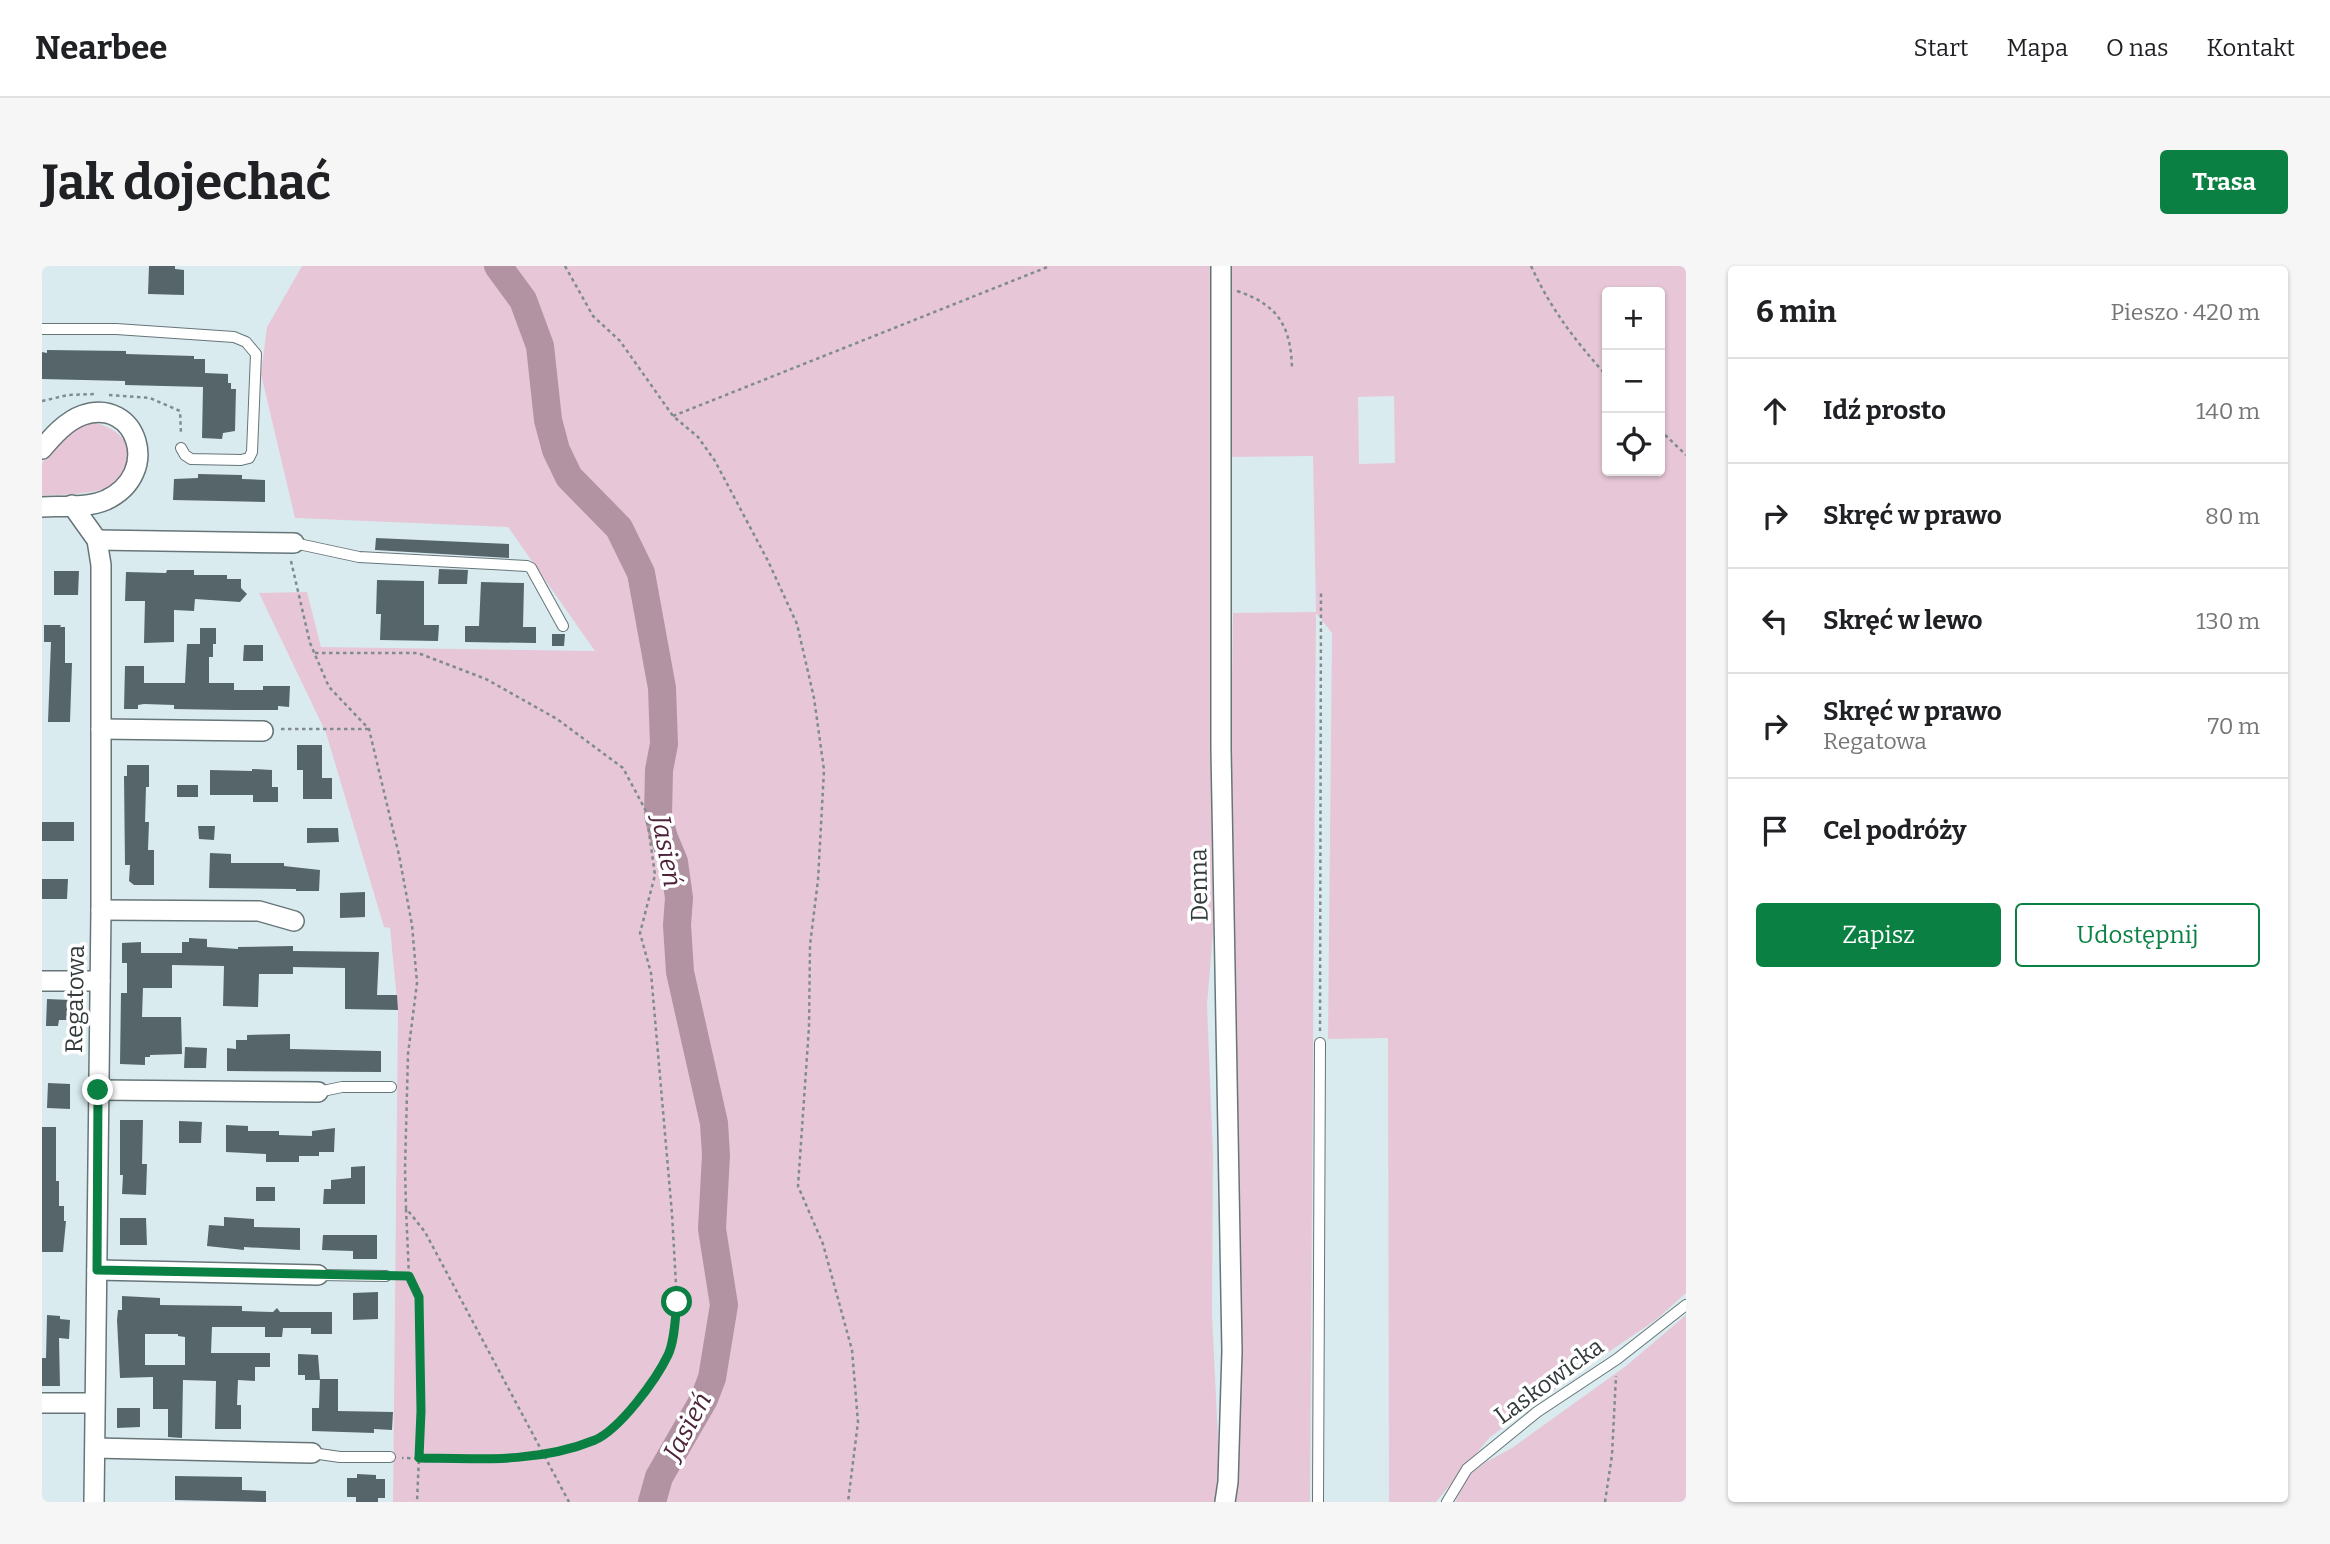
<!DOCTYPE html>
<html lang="pl">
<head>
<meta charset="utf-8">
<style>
	:root { --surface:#fff; --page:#f6f6f6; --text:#202124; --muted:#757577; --line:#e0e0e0; --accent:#0b8043 }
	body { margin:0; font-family:Bitter,serif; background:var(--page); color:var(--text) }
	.controls { position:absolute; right:21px; top:21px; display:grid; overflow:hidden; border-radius:7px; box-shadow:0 2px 5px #0004 }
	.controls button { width:63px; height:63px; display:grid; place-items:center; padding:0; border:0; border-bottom:2px solid var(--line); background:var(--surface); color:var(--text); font:35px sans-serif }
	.stop { position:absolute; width:21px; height:21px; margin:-16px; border:5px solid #0b8043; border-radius:50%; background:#fff }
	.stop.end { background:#0b8043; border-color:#fff; box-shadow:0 2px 7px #0008 }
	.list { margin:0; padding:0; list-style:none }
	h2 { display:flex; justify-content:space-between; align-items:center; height:91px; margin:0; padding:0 28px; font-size:30px }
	h2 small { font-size:23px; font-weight:400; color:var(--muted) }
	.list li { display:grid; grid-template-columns:46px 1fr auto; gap:21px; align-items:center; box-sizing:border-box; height:105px; padding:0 28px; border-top:2px solid var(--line) }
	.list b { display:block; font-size:26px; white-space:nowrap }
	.list p { margin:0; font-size:23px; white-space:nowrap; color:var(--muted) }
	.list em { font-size:23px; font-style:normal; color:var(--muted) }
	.actions { display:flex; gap:14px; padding:21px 28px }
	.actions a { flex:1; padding:16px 0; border:2px solid var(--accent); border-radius:7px; text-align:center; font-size:24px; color:var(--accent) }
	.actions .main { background:var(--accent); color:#fff }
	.icon { flex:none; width:38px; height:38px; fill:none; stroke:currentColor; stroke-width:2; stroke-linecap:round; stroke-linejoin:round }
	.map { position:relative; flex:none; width:1644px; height:1236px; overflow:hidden; border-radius:7px }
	header { display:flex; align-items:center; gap:42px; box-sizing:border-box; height:98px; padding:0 35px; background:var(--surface); border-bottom:2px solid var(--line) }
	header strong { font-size:33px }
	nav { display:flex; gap:38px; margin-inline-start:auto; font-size:24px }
	.intro { display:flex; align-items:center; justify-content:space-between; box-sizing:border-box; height:168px; padding:0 42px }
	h1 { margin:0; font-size:49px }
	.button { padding:18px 32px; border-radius:7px; background:var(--accent); color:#fff; font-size:24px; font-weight:700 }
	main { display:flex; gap:42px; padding:0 42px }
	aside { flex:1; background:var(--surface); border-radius:7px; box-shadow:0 2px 5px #0004 }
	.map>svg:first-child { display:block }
	.green { fill:#e7c7d7; fill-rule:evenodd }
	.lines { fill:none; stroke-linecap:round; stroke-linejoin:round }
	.river { stroke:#b293a2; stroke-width:28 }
	.building { fill:#566569; fill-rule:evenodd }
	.service-casing { stroke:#667578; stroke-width:12 }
	.minor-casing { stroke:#667578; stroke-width:22 }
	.path { stroke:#7f8b8e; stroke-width:2.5; stroke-dasharray:3.5 3.5; stroke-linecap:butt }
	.service { stroke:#fff; stroke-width:10 }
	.minor { stroke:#fff; stroke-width:19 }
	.route { stroke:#0b8043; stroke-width:9 }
	.labels { text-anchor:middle; stroke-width:7; stroke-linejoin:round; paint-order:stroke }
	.street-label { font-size:24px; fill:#343b3d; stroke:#fff }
	.water-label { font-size:26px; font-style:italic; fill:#4d223a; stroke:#fff }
</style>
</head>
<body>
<header>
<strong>Nearbee</strong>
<nav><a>Start</a><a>Mapa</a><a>O nas</a><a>Kontakt</a></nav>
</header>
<div class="intro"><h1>Jak dojechać</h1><a class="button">Trasa</a></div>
<main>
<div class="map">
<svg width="1644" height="1236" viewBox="0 0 1644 1236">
	<rect width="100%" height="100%" fill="#daebf0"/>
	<!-- green -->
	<g class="green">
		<path d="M260,0H1172L1180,557L1165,739L1171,889L1170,1049L1178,1214L1175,1236H351L356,744L348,662L342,661L284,467L217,327L265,326L279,381L553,385L466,261L253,252L219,108L225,61Z"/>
		<path d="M1185,0H1644V1027L1615,1053L1527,1113L1448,1171L1394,1236H1347L1346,772L1286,773L1290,367L1274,347L1268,1236H1191L1196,1178L1197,931L1188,548L1191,347L1274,346L1271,190L1185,191ZM1565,26H1618V205H1565ZM1352,130L1353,197L1317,198L1316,131Z"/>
		<path d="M54,157C81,164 102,188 78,212C74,216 70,221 65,222C45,229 21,228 0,230V197C16,179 28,159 54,157Z"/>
		<path d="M1644,1049V1236H1413L1426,1210L1444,1196L1470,1182L1584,1100Z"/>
	</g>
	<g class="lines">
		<!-- river -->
		<path class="river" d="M456,0L481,34L498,80L506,154L514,184L527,211L577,262L599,307L620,422L622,478L617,504L616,549L622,572L632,596L637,632L635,659L638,706L672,857L674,889L670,963L682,1039L670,1112L662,1133L617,1211L610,1236"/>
	</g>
	<!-- building -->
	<g class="building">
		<path d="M107,0H133V3L142,4V29L106,28Z"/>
		<path d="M5,84L84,85V88L152,90V93H163V107L186,108V117H189V123H194L193,165L181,167L180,173L160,172L161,121L83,119V115L0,113V86L5,87Z"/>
		<path d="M156,208L200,209V213L223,214V236L131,234L132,213L156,212Z"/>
		<path d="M334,272L467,278V292L333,284Z"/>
		<path d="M397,303L426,304L425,318H396Z"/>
		<path d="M125,304H152V309H185V313H199V322L205,328L198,336L153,333L152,345L132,344V376L102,377L103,335H83L84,306L124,307Z"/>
		<path d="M12,305H37L36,329H12Z"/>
		<path d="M335,314L382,315V359H397L396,375L338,374L339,348H334Z"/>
		<path d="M439,316L482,317L481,361H494V377L423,376V360H437Z"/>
		<path d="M2,359H19L18,361H23V397H30L28,456H6L9,376H2Z"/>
		<path d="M158,362H174V378H171V391H167V417H192V424H221V420H248L247,441L236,440V444H191L132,443V439L102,438L96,439V443H82L83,400H102V417H143L145,378H158Z"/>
		<path d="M510,368H523L522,380H510Z"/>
		<path d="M202,379H221V395H201Z"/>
		<path d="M255,479H280V512H290V533H261V504H255Z"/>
		<path d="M85,499H107V521H104L103,556H107L106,584H112V619H92L87,615L88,599H83L82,510H85Z"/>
		<path d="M210,503L230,504V521H236V536H211V529H168V504L210,505Z"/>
		<rect x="135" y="519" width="21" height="12"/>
		<rect x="0" y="556" width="32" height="19"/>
		<path d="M156,560H173L172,574L157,573Z"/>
		<path d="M265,562H296L297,576L265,577Z"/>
		<path d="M168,587L189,588V597H242V600L278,604L277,625H254V623L167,622Z"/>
		<path d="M0,613H26L25,633H0Z"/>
		<path d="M323,626V651L298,652V627Z"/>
		<path d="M147,672L165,673V681L196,683V681L251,680V685L337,686L335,729H355L356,744L303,743V702L251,701V708H217L216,741L181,740L182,700L130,699V722H101L100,751H139L140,788L108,789V791H103V799L78,798L79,727H85V697H80V677L99,676V687H140V676H147Z"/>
		<path d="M5,733L28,734L27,754H17L16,760H4Z"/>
		<path d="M248,768V783L339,785V806L185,805V782L194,783V774H205V769Z"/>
		<path d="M143,781L165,782L164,802H142Z"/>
		<path d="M6,817L28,818V843L5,842Z"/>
		<path d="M78,854H101L100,898H105L104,929L80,928L81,909H78Z"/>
		<path d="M137,855L160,856L159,877H137Z"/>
		<path d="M184,859L206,860V865H237V869L270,870V865L293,862L292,886H277V890H257V896H224V888L184,886Z"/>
		<path d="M0,861H14V915H17V940H22V955H24L21,986H0Z"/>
		<path d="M323,900V938H281L282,923H289V914L309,912V901Z"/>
		<rect x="214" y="921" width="19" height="14"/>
		<path d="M182,951L212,953V961L258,962V984L202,981V984L165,980L167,959L182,960Z"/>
		<path d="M78,952H104L105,979H78Z"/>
		<path d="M281,969H335V993H311V985L280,984Z"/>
		<path d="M336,1026V1053L311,1054V1027Z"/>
		<path d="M80,1030L118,1032V1039L200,1040V1045L231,1046L235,1042L238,1046H290V1068H269V1062H241L240,1071H223V1061H170L169,1087H228V1101H213V1115L196,1114L195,1139H199V1163H173L174,1115L141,1114L140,1172L126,1171V1143H111V1111L78,1112L75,1054L76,1044H80ZM103,1068H136V1070L143,1071V1099H103Z"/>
		<path d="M5,1049L18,1050V1053L28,1054L27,1073L17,1072L18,1120H0V1092H4Z"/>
		<path d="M256,1088L276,1089L278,1114H263V1109H256Z"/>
		<path d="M278,1113H296V1145L351,1146L350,1164L332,1163V1167L270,1165V1142H277Z"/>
		<path d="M75,1142H98V1161L75,1162Z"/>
		<path d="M315,1208L334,1209V1213H343V1232H336V1236H314V1231H305V1212H315Z"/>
		<path d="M133,1210L200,1211V1224L224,1225V1236L133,1234Z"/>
	</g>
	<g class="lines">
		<!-- service casing -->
		<g class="service-casing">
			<g id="service">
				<path d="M0,63H74L192,71L204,76L214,88L210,186L207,192L199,194L149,193L143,189L139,182"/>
				<path d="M252,277L317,291L485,300L489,302L521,360"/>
				<path d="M276,826L300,821H349"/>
				<path d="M276,1009L344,1010"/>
				<path d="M270,1187L298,1191H348"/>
				<path d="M1276,1236L1278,777"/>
				<path d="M1405,1236L1425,1203L1495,1146L1575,1093L1644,1039"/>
			</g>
		</g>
		<!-- minor casing -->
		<g class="minor-casing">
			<g id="minor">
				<path d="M1179,0V483L1190,1085L1186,1216L1183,1236"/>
				<path d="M0,183C11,170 24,155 41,149C94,131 121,207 64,234C46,242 19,240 0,241"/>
				<path d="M30,239L55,274L59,299V644L52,1236"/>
				<path d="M55,274L252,277"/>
				<path d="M59,463L221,465"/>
				<path d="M59,644L217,645L252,655"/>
				<path d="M0,715H58"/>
				<path d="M56,824L276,826"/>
				<path d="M55,1004L276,1009"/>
				<path d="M0,1137H52"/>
				<path d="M53,1182L270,1187"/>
			</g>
		</g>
		<!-- path -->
		<g class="path">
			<path d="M523,0L551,50L578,75L631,150L656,171L673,195L726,295L755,358L772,432L782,504L776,614L768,679L767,761L756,920L781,978L810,1084L816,1156L806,1236"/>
			<path d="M1489,0C1509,43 1533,75 1565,110"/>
			<path d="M1195,25C1237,39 1249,61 1250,103"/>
			<path d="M67,129L108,132L138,145L139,168"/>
			<path d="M0,135L26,129L53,128"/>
			<path d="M631,150L1008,0"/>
			<path d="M1618,164L1644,189"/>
			<path d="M249,295L268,377L287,421L327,463L357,589L370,659L375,717L366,788L363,902L364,942L383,966L527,1236"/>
			<path d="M273,387H376L444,413L515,453L581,502L604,545L613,609L598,667L609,707L630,948L635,1036L627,1088L594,1140L556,1173L503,1189L452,1194L360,1192"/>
			<path d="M239,463H326"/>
			<path d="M1278,765L1279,327"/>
			<path d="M364,943L367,1010"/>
			<path d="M358,1010H367L377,1031L379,1145L375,1236"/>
			<path d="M1563,1236L1570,1189L1574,1110"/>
		</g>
		<!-- service -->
		<use href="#service" class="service"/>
		<!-- minor -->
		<use href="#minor" class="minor"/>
	</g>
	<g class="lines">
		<!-- route -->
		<path class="route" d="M56,824L55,1004L367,1010L377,1031L379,1145L377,1192C437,1193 497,1197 553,1174C578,1163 614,1114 626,1089C633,1074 633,1052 635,1036"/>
	</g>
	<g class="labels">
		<!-- street labels -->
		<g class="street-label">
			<text transform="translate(1157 619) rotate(-91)" y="8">Denna</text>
			<text transform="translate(33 733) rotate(-89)" y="8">Regatowa</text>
			<text transform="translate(1507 1115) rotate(-36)" y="8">Laskowicka</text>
		</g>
		<!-- water labels -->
		<g class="water-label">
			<text transform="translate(625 585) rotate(80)" y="9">Jasień</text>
			<text transform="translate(645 1160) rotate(-62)" y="9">Jasień</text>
		</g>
	</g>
</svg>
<div class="controls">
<button>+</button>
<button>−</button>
<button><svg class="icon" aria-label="locate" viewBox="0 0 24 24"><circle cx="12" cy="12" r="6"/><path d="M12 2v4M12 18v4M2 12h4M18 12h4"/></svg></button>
</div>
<div class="stop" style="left:635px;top:1036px"></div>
<div class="stop end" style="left:56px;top:824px"></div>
</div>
<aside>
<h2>6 min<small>Pieszo · 420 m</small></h2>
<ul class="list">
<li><svg class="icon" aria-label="ahead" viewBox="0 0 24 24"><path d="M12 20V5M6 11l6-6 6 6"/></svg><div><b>Idź prosto</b></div><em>140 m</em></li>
<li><svg class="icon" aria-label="right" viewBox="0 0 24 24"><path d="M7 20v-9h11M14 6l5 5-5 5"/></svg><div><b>Skręć w prawo</b></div><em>80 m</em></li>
<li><svg class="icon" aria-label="left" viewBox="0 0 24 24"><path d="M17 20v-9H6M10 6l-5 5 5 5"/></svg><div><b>Skręć w lewo</b></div><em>130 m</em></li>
<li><svg class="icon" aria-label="right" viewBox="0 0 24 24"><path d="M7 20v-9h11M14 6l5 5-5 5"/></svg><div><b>Skręć w prawo</b><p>Regatowa</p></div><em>70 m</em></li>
<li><svg class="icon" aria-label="arrive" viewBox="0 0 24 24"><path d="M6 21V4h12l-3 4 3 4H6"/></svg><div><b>Cel podróży</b></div></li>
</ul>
<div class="actions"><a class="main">Zapisz</a><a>Udostępnij</a></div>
</aside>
</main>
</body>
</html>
